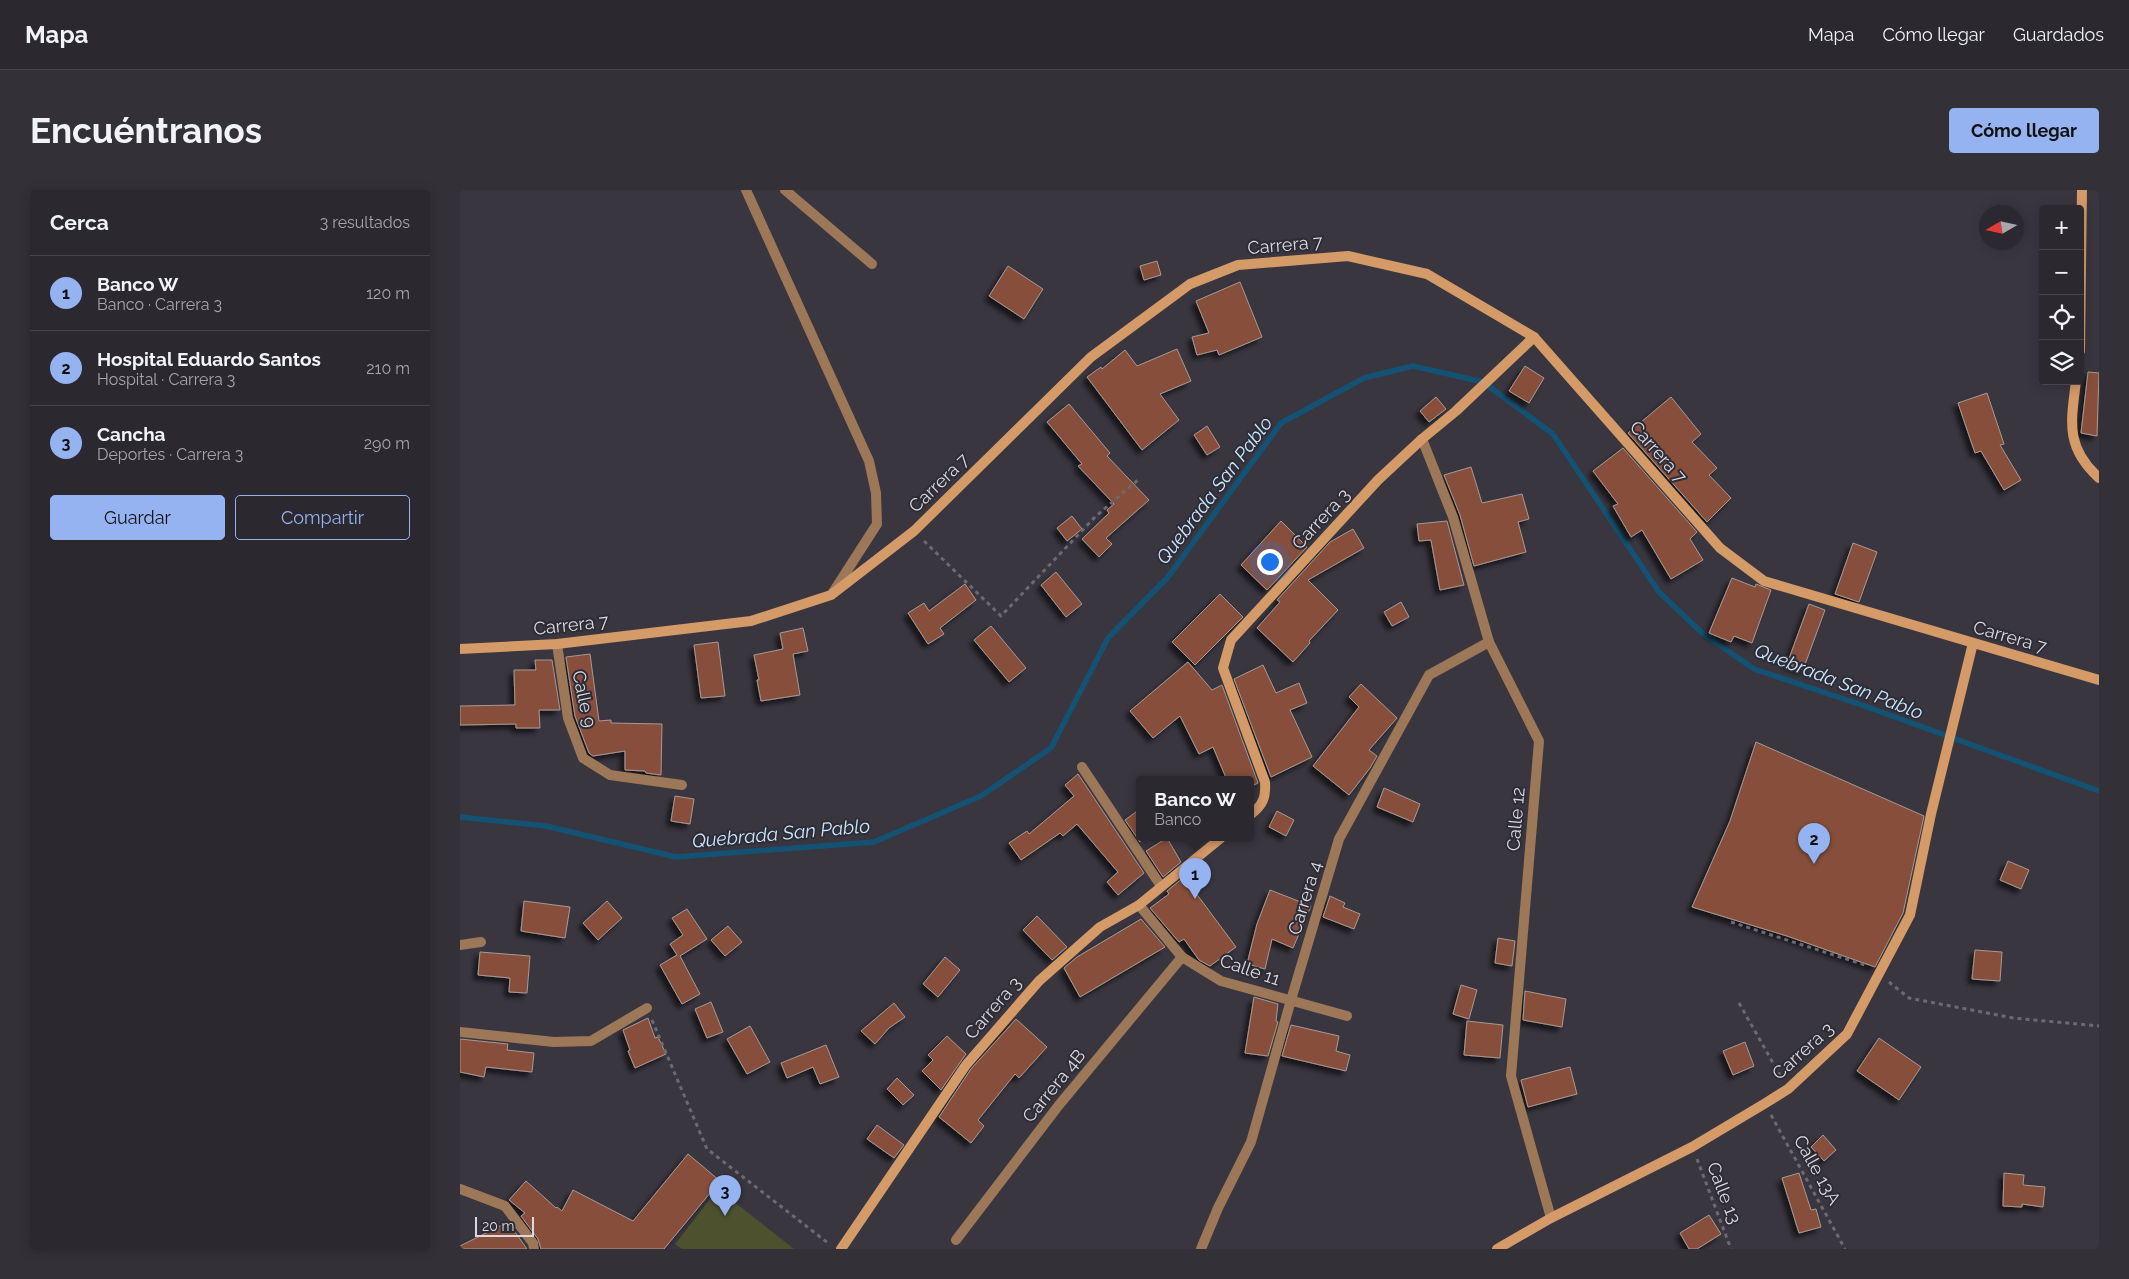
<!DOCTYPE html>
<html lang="es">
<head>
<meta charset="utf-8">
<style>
	:root { --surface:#2b2830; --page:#333038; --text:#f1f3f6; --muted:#a6a6ab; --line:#47444c; --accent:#95b2f1 }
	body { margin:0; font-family:Raleway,sans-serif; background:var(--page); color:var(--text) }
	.controls { position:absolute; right:15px; top:15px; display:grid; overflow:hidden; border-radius:5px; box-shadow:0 2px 12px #0003 }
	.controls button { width:45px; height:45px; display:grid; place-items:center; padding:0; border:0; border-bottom:1px solid var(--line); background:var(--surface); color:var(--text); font:25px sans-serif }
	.compass { position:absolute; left:1519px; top:15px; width:45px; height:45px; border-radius:50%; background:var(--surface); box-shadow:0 2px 12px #0003; rotate:261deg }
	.scale { position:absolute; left:15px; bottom:12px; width:59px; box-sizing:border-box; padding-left:5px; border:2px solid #dad9df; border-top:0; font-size:14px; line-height:18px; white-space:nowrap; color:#dad9df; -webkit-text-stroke:4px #2e2c36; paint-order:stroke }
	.you { position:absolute; left:809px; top:371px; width:18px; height:18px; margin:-12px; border:4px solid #fff; border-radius:50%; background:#1a73e8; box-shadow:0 0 0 8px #1a73e833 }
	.badge { display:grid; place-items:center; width:32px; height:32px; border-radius:50%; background:var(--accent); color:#111; font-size:16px; font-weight:700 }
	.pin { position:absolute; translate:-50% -41px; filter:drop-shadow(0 1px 2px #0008) }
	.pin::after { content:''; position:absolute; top:26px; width:18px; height:15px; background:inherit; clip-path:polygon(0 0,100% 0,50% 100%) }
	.popup { position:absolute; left:676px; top:586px; width:118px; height:65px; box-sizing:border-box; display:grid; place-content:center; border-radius:5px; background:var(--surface); filter:drop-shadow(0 1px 4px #0005); font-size:16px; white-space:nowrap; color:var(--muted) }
	.popup b { font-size:19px; color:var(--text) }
	.popup::after { content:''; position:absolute; left:50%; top:100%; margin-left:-10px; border:10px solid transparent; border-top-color:var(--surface) }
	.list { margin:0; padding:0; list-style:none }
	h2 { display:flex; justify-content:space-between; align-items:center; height:65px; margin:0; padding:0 20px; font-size:21px }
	h2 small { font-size:16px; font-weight:400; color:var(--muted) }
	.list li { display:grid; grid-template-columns:32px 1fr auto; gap:15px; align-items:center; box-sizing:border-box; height:75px; padding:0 20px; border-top:1px solid var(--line) }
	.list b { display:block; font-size:19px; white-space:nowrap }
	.list p { margin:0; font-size:16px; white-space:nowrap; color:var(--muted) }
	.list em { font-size:16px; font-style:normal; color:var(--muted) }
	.actions { display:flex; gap:10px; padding:15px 20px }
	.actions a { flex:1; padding:11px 0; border:1px solid var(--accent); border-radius:5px; text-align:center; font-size:18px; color:var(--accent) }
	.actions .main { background:var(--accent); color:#111 }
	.icon { flex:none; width:28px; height:28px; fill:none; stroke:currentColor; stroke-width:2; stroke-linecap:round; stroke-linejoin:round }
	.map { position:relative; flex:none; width:1639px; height:1059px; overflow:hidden; border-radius:5px }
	header { display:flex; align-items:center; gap:30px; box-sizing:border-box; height:70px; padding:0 25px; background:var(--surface); border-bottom:1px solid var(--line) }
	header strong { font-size:24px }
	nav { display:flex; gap:28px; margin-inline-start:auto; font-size:18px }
	.intro { display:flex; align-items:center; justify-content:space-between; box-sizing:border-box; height:120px; padding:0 30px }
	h1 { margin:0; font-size:35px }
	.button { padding:12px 22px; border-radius:5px; background:var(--accent); color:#111; font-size:18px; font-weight:700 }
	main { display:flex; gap:30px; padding:0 30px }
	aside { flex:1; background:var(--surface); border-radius:5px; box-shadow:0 2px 12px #0003 }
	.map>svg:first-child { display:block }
	.green { fill:#4e512e }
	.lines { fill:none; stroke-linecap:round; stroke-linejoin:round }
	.stream { stroke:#145273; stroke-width:5.5 }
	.building { fill:#87503b; stroke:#a69994; filter:url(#shadow) }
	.path { stroke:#6b6972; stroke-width:3; stroke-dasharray:4 4; stroke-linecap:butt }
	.lane { stroke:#9c7758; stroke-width:10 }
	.street { stroke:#9c7758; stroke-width:10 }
	.secondary { stroke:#d49a67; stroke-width:10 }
	.labels { text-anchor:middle; stroke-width:4; stroke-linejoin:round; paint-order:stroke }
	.street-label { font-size:18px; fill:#dad9df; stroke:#2e2c36 }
	.water-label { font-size:19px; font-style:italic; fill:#c8e8fe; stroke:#2e2c36 }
</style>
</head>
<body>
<header>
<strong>Mapa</strong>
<nav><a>Mapa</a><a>Cómo llegar</a><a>Guardados</a></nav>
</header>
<div class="intro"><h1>Encuéntranos</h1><a class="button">Cómo llegar</a></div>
<main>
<aside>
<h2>Cerca<small>3 resultados</small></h2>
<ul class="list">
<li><span class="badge">1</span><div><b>Banco W</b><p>Banco · Carrera 3</p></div><em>120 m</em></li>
<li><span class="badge">2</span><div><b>Hospital Eduardo Santos</b><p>Hospital · Carrera 3</p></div><em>210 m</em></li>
<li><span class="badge">3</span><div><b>Cancha</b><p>Deportes · Carrera 3</p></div><em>290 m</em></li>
</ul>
<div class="actions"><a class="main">Guardar</a><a>Compartir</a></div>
</aside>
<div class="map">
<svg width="1639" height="1059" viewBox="0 0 1639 1059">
	<defs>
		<filter id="shadow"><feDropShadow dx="-4.5" dy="4.5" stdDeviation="2.5" flood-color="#0009"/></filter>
	</defs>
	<rect width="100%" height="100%" fill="#393640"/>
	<!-- green -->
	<path class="green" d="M258,999L334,1059H222L215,1054Z"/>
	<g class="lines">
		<!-- stream -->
		<path class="stream" d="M0,627L86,636L216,667L414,652L521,606L591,558L648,448L708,387L821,233L904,188L953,176L1023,192L1093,244L1199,402L1241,442L1294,479L1399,514L1639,601"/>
	</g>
	<!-- building -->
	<g class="building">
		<path d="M697,71L701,85L684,90L680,76Z"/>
		<path d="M548,76L583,99L564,129L529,106Z"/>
		<path d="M780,92L802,147L759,165L757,160L737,165L732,147L749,143L736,111Z"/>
		<path d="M717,159L731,191L700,204L719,230L682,260L627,187L641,177L642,179L665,160L677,176Z"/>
		<path d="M1065,176L1084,188L1069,213L1049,201Z"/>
		<path d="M1628,182L1639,183L1637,246L1621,243Z"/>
		<path d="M1527,203L1544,254L1540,255L1561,290L1544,300L1521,261L1515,263L1498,213Z"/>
		<path d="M976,207L986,219L969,232L960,221Z"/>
		<path d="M1211,207L1241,244L1232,252L1257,278L1249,285L1271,308L1247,332L1168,243Z"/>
		<path d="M609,214L650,263L647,266L689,310L646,348L652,354L639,367L622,349L649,323L647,320L654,314L618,276L622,274L587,232Z"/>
		<path d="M747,236L760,257L747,265L734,245Z"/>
		<path d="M1163,258L1237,342L1230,349L1243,370L1211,389L1182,340L1171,347L1153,316L1158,314L1133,281Z"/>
		<path d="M1011,277L1022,313L1062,304L1069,329L1058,332L1066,362L1014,376L1000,325L984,285Z"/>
		<path d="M612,326L622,339L607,351L597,338Z"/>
		<path d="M821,331L847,357L807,400L781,375Z"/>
		<path d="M987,331L1004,395L980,400L971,350L959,351L957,334Z"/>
		<path d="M893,339L904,358L848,390L878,420L849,451L850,453L833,472L797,438L820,412L817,410L870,352Z"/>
		<path d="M1393,353L1417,362L1399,412L1375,404Z"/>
		<path d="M596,382L622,414L606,427L581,395Z"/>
		<path d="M1272,388L1295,397L1296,394L1311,400L1292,453L1274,446L1271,452L1249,443Z"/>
		<path d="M505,394L516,410L480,438L484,444L468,454L448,423L464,413L469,421Z"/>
		<path d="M760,404L783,427L735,475L712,452Z"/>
		<path d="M941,412L949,427L932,436L924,422Z"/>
		<path d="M1349,414L1365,420L1343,480L1327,474Z"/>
		<path d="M531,436L566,478L549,492L514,450Z"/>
		<path d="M343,438L348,461L333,464L340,505L301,511L297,490H299L294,465L323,459L320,443Z"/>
		<path d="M258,452L265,506L241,508L234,455Z"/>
		<path d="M130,464L139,531L151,530V533L202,534L201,585L186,583L185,581L165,580V561L133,566L129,563L115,526L106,467Z"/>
		<path d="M75,470H92L100,520H79L80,538H56V534L0,535V516L55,515L54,480H76Z"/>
		<path d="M728,472L752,500L762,495L798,593L790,597V590H767L753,557L739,564L720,526L693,548L670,521Z"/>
		<path d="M803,475L816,503L839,493L847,513L830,520L852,567L811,587L774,489Z"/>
		<path d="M901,494L937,528L909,560L917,566L910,578L889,605L853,576L899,517L889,507Z"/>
		<path d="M1296,552L1464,626L1443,723L1415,777L1327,746L1232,717L1270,631Z"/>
		<path d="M618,584L684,683L658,705L647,692L658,682L617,634L603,646L600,643L561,670L549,653L567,641L569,644L614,606L605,595Z"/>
		<path d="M924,598L960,614L953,632L917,617Z"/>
		<path d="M215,606L234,609L230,634L211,631Z"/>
		<path d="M680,619V652L665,630Z"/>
		<path d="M817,621L834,630L826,646L809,637Z"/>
		<path d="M707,648L721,672L703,687L686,661Z"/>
		<path d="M1548,671L1569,680L1561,699L1540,690Z"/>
		<path d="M724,687L776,757L750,776L739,770L724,749L719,752L690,718L709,704L707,701Z"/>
		<path d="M810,700L851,716L833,758L812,749L805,779L787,774L797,734Z"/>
		<path d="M870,706L885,713L883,717L900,724L894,739L863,727Z"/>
		<path d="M64,711L110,717L105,748L61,741Z"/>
		<path d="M147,711L162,728L138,750L123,733Z"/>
		<path d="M227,719L247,749L220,766L240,804L222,814L200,775L217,765L210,754L223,745L212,728Z"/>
		<path d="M577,726L607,757L592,770L563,740Z"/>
		<path d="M681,729L705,757L620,807L604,778L617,767Z"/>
		<path d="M268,736L282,752L265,766L251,750Z"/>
		<path d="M1038,748L1055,751L1052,776L1035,773Z"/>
		<path d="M1515,760L1542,762L1540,791L1512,789Z"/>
		<path d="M20,762L70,766L67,803L49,802L50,788L18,785Z"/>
		<path d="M485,767L500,780L478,807L463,794Z"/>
		<path d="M1001,795L1017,800L1009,829L993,824Z"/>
		<path d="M1065,801L1106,809L1102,837L1063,830Z"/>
		<path d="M794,807L818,814L816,831L818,832L808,866L785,863Z"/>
		<path d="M251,812L263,842L247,848L235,819Z"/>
		<path d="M434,813L445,827L429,838L415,854L401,841Z"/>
		<path d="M188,828L195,848L198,847L206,864L175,878L168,861L170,860L163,840Z"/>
		<path d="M556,829L587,857L559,888L555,884L518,930L524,936L511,953L479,927L511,879Z"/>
		<path d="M1007,831L1043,835L1040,868L1004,865Z"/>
		<path d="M831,835L879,846L876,861L890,865L886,881L822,866Z"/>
		<path d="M290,836L310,872L287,884L267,849Z"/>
		<path d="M487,846L506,864L481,900L462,881L473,870L468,865Z"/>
		<path d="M1419,848L1461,877L1439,910L1397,881Z"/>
		<path d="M0,849L48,854L47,860L74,863L72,882L26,877L24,887L0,882Z"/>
		<path d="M1285,852L1294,876L1273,885L1263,861Z"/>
		<path d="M366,855L379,887L360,894L353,877L327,888L321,873Z"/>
		<path d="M1110,877L1117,904L1068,917L1061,890Z"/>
		<path d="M437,888L454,905L443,915L427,899Z"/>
		<path d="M417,935L444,955L434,968L407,949Z"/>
		<path d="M1363,945L1376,960L1364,971L1351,957Z"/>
		<path d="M228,964L260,991L204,1059H81L78,1049L61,1026L65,1023L49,1010L66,991L96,1018L97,1017L102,1021L113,1000L173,1031Z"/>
		<path d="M1339,983L1351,1020L1356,1019L1361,1037L1339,1043L1322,988Z"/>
		<path d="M1544,983L1564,985L1563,995L1585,997L1583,1017L1562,1014V1017L1543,1016Z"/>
		<path d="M1249,1025L1261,1044L1237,1059H1229L1220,1043Z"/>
		<path d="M48,1032L67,1059H0V1056Z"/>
	</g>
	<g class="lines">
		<!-- path -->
		<g class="path">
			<path d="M464,351L541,426L635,327L679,289"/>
			<path d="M1271,732L1408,776"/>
			<path d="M1429,792L1449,808L1553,828L1639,836"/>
			<path d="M1279,813L1321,887"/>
			<path d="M192,830L247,959L368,1053"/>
			<path d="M1311,925L1385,1059"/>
			<path d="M1237,969L1271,1059"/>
		</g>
		<!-- lane -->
		<g class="lane">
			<path d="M0,755L21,752"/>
			<path d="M0,842L94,852L131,851L187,818"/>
			<path d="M0,999L45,1016L73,1053L74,1059"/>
		</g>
		<!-- street -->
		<g class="street">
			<path d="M286,0L409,271L416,303L417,334L372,404"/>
			<path d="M325,0L412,74"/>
			<path d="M962,249L993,327L1029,452L1079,551L1051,886L1091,1028"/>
			<path d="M97,454L108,528L123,568L150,585L222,595"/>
			<path d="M622,577L701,696"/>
			<path d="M679,715L722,767L761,791L887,826"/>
			<path d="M496,1050L599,915L722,767"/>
			<path d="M741,1059L758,1018L791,952L831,810L879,649L969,485L1029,452"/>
		</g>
		<!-- secondary -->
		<g class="secondary">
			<path d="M1620,161L1622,0"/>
			<path d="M1616,191C1611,232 1605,257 1639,288"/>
			<path d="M0,459L97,454L291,431L371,405L454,341L631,167L730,94L778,75L888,66L967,84L1074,147L1260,358L1304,391L1639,490"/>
			<path d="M790,625C803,615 806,608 805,592L763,478L771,450L918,290L962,249L996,221L1074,147"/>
			<path d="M381,1059L506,875L579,791L640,737L679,715L761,648"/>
			<path d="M1037,1059L1091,1028L1232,957L1304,914L1328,899L1387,844L1450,725L1471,624L1513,453"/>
		</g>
	</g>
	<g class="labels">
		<!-- street labels -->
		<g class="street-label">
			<text transform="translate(825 55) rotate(-5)" y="6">Carrera 7</text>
			<text transform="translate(1198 262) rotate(49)" y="6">Carrera 7</text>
			<text transform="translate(479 293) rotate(-44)" y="6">Carrera 7</text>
			<text transform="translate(861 329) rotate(-47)" y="6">Carrera 3</text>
			<text transform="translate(111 435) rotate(-6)" y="6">Carrera 7</text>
			<text transform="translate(1550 447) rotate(16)" y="6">Carrera 7</text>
			<text transform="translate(124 509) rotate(78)" y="6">Calle 9</text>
			<text transform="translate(1056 629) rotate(-85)" y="6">Calle 12</text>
			<text transform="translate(845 708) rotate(-73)" y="6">Carrera 4</text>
			<text transform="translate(790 780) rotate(19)" y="6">Calle 11</text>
			<text transform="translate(533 818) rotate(-49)" y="6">Carrera 3</text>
			<text transform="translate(1343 861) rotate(-42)" y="6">Carrera 3</text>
			<text transform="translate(594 896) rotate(-51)" y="6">Carrera 4B</text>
			<text transform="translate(1357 980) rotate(61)" y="6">Calle 13A</text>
			<text transform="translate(1264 1003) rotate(69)" y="6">Calle 13</text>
		</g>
		<!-- water labels -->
		<g class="water-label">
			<text transform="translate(754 300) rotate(-53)" y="7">Quebrada San Pablo</text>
			<text transform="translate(1379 491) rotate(21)" y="7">Quebrada San Pablo</text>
			<text transform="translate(321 643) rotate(-5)" y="7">Quebrada San Pablo</text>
		</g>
	</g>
</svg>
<div class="controls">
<button>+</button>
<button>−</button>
<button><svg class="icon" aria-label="locate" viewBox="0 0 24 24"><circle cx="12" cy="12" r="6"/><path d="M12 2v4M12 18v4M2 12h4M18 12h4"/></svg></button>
<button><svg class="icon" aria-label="layers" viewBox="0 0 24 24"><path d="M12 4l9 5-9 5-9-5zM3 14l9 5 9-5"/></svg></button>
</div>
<svg class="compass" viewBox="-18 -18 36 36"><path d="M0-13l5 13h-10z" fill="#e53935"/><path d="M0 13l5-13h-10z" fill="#a6a6ab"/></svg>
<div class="scale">20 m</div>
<div class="you"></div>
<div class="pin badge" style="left:735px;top:709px">1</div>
<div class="popup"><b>Banco W</b>Banco</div>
<div class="pin badge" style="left:1354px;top:674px">2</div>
<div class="pin badge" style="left:265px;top:1026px">3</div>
</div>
</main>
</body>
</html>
